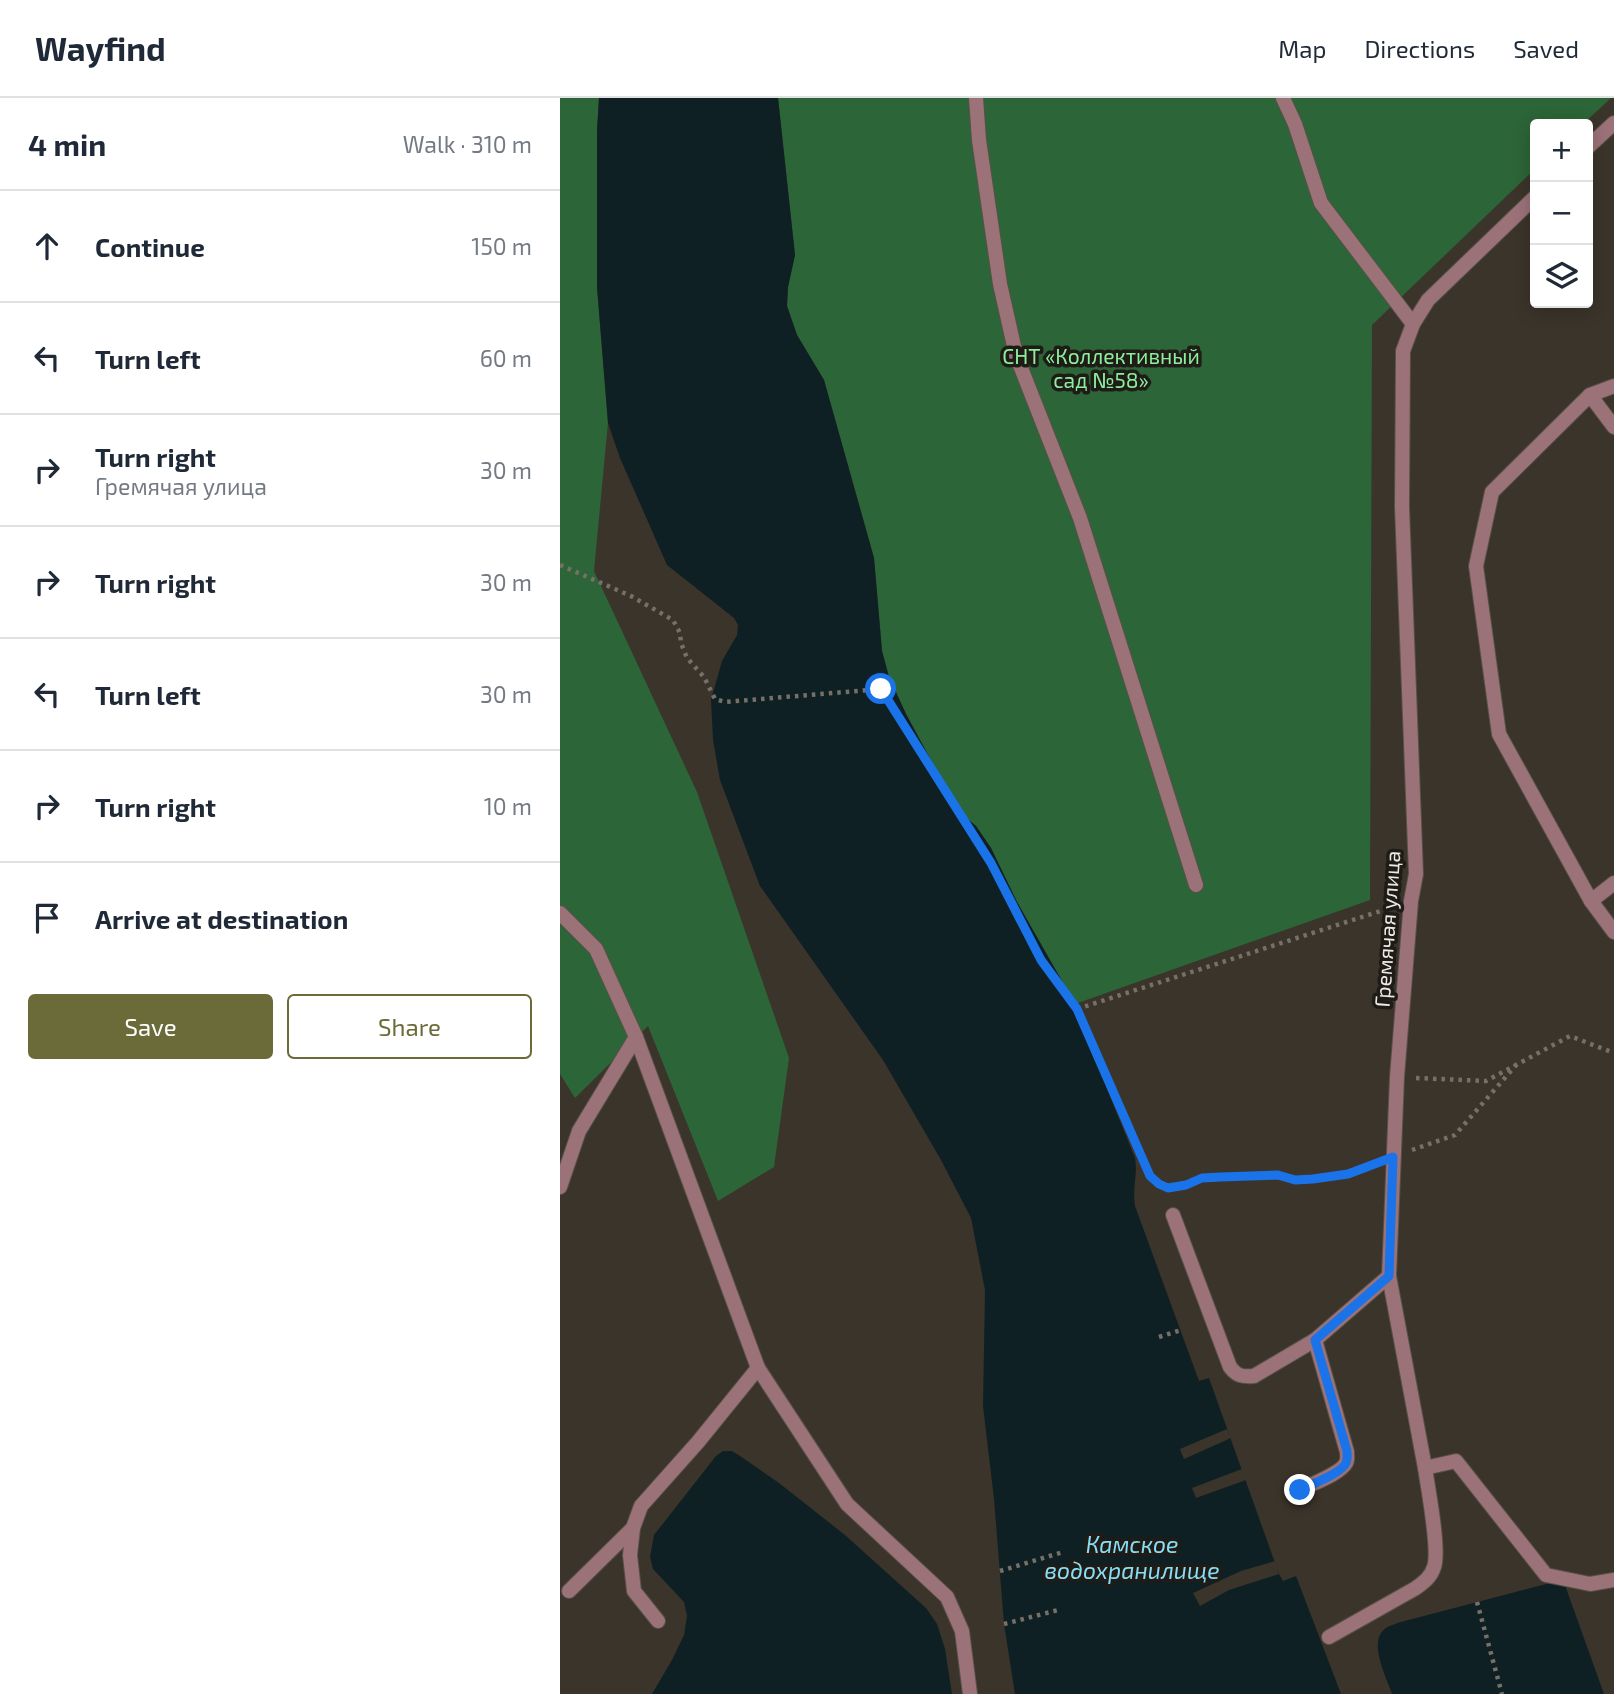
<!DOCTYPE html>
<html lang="en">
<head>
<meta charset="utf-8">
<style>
	:root { --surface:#fff; --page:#f2f2f3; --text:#1f2937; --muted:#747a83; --line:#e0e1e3; --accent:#6b6b39 }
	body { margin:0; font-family:"Exo 2",sans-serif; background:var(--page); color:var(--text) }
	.controls { position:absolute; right:21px; top:21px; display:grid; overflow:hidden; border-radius:7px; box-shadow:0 4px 18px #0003 }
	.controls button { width:63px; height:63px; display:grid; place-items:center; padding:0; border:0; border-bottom:2px solid var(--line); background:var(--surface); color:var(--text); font:35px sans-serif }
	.stop { position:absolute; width:21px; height:21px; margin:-16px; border:5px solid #1a73e8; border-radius:50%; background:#fff }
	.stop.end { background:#1a73e8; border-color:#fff; box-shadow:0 2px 7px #0008 }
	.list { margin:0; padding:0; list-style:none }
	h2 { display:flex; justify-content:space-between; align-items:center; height:91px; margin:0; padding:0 28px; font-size:30px }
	h2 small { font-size:23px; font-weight:400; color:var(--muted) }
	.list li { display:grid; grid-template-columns:46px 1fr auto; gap:21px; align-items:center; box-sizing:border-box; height:112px; padding:0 28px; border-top:2px solid var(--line) }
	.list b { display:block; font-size:26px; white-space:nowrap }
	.list p { margin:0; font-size:23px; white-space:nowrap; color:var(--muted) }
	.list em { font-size:23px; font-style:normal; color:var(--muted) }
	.actions { display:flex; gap:14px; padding:21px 28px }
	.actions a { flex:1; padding:16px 0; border:2px solid var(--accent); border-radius:7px; text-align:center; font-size:24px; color:var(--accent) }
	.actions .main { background:var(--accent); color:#fff }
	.icon { flex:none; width:38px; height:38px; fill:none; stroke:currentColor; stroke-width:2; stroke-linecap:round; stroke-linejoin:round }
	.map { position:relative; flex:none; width:1054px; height:1596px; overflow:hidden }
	header { display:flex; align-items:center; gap:42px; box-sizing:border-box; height:98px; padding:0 35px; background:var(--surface); border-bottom:2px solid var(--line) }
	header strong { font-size:33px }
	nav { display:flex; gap:38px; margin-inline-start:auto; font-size:24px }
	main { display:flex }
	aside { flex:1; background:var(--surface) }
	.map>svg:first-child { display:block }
	.green { fill:#2c6537 }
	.water { fill:#0f2024 }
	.pier { fill:#3b342a }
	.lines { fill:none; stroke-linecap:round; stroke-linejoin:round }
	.service-casing { stroke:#585148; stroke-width:16 }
	.path { stroke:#767067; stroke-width:4.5; stroke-dasharray:3.5 5; stroke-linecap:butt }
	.service { stroke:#9c7279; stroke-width:14 }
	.route { stroke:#1a73e8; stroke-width:9 }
	.labels { text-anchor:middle; stroke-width:7; stroke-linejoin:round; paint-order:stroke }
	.park-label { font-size:21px; fill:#8cef9c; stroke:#1f1c18 }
	.street-label { font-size:21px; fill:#efebe4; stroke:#1f1c18 }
	.water-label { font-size:23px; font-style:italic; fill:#88def5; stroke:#1f1c18 }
</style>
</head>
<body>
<header>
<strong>Wayfind</strong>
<nav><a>Map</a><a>Directions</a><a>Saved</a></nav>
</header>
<main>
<aside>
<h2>4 min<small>Walk · 310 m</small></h2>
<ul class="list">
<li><svg class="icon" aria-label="ahead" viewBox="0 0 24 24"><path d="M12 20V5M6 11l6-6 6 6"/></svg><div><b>Continue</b></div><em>150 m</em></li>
<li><svg class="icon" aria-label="left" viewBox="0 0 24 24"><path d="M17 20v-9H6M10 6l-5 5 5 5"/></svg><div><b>Turn left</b></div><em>60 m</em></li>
<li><svg class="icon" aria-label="right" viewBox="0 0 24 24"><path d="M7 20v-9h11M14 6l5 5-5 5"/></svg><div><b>Turn right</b><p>Гремячая улица</p></div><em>30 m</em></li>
<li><svg class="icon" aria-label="right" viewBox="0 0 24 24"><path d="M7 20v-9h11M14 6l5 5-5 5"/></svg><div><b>Turn right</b></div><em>30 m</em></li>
<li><svg class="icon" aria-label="left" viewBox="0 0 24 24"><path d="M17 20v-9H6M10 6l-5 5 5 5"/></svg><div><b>Turn left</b></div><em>30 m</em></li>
<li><svg class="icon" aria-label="right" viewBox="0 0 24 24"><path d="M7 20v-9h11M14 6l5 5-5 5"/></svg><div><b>Turn right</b></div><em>10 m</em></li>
<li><svg class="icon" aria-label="arrive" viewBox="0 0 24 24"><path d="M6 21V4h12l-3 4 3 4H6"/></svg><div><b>Arrive at destination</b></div></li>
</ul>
<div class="actions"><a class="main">Save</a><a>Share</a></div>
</aside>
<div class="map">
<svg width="1054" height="1596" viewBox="0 0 1054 1596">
	<rect width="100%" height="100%" fill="#3b342a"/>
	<!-- green -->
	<g class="green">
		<path d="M0,0H39L37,33V189L48,325L34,473L137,694L229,960L214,1069L158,1103L88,928L15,1000L0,976Z"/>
		<path d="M218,0H1051L1023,26H975V71L812,227L810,802L515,906L457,804L431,750L416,728L404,718L387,692L346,616L329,579L322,553L314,460L264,282L237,237L227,208L228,189L235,157Z"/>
	</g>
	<!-- water -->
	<g class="water">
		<path d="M39,0H218L235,157L228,189L227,208L237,237L264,282L314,460L322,553L329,579L346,616L387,692L404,718L416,728L431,750L457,804L515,906L536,952L547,991L575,1060C578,1078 572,1089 575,1108L639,1283L649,1280L719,1476L723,1483L736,1478L781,1596H455L444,1526L434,1401L423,1308L425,1192L411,1120L381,1062L323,962L200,788L160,682L153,642L151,602L162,563L177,537L178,527L174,520L107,467L60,360L48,325L37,189V33Z"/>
		<path d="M163,1353H172L180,1358L219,1385L285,1437L366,1510L377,1526L385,1551L392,1596H92L112,1562L124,1537L127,1518L124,1504L93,1471L90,1459L94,1437L156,1358Z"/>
		<path d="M994,1484L1004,1486L1006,1490L1044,1596H832C826,1578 807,1543 826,1530C830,1527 834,1527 837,1525Z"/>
	</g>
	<!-- pier -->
	<g class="pier">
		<path d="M667,1331L671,1340L624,1361L620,1351Z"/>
		<path d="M682,1371L686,1382L636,1400L632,1390Z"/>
		<path d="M715,1463L719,1476L669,1492L640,1508L633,1495L681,1473Z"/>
	</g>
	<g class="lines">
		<!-- service casing -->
		<g class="service-casing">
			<g id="service">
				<path d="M416,0L419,42L440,186L456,257L520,420L636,787"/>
				<path d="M723,0L735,26L761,105L853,226"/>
				<path d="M1028,49L1054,25"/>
				<path d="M975,99L868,202L853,226L843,253L842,409L856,776L851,803L837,979L829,1178L865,1370L896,1363L986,1477L1030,1486L1054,1482"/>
				<path d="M1054,288L1030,297L932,394L916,468L939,636L1031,803L1054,834"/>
				<path d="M1030,297L1054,329"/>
				<path d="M1031,803L1054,785"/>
				<path d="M0,815L36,851L76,939L198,1270L287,1406L387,1499L402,1533L410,1596"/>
				<path d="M0,1089L19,1033L76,939"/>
				<path d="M613,1117L670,1269C677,1278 682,1279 694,1278L755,1242L829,1178"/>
				<path d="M740,1392C751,1386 780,1376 786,1365C788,1361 787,1358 787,1354L755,1242"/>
				<path d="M9,1493L73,1430"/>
				<path d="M98,1523L74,1493L70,1457L73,1430L81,1408L138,1344L198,1270"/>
				<path d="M769,1539L856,1490C864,1484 871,1479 874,1469C880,1453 868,1390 865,1370"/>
			</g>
		</g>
		<!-- path -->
		<g class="path">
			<path d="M0,467L71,498L113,522L120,535L121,545L127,560L144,579L155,601L165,604L321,591L431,765L481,862L517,911L590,1078L599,1086L608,1090L626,1087L642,1080L661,1078L718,1077L735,1082L753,1081L788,1076L814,1066"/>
			<path d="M517,911L833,809"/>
			<path d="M856,980L926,983L1010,938L1054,955"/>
			<path d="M852,1052L895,1037L957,966"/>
			<path d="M599,1239L621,1232"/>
			<path d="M440,1473L503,1454"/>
			<path d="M917,1504L942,1596"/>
			<path d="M444,1526L498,1512"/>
		</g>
		<!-- service -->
		<use href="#service" class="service"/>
	</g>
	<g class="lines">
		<!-- route -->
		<path class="route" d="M321,591L431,765L481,862L517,911L590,1078L599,1086L608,1090L626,1087L642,1080L661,1079L718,1077L735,1082L753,1081L788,1076L833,1059L829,1178L755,1242L787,1353C787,1358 788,1361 786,1365C781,1376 751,1386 740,1392"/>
	</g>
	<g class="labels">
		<!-- park labels -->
		<g class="park-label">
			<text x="541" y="266">СНТ «Коллективный<tspan x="541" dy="24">сад №58»</tspan></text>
		</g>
		<!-- street labels -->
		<g class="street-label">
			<text transform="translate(828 831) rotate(-86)" y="7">Гремячая улица</text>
		</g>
		<!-- water labels -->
		<g class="water-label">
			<text x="572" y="1455">Камское<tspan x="572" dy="26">водохранилище</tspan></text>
		</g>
	</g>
</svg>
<div class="controls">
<button>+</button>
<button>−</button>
<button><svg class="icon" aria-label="layers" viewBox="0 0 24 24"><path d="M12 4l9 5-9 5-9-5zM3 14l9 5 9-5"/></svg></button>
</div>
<div class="stop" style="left:321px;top:591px"></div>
<div class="stop end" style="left:740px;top:1392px"></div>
</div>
</main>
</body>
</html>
